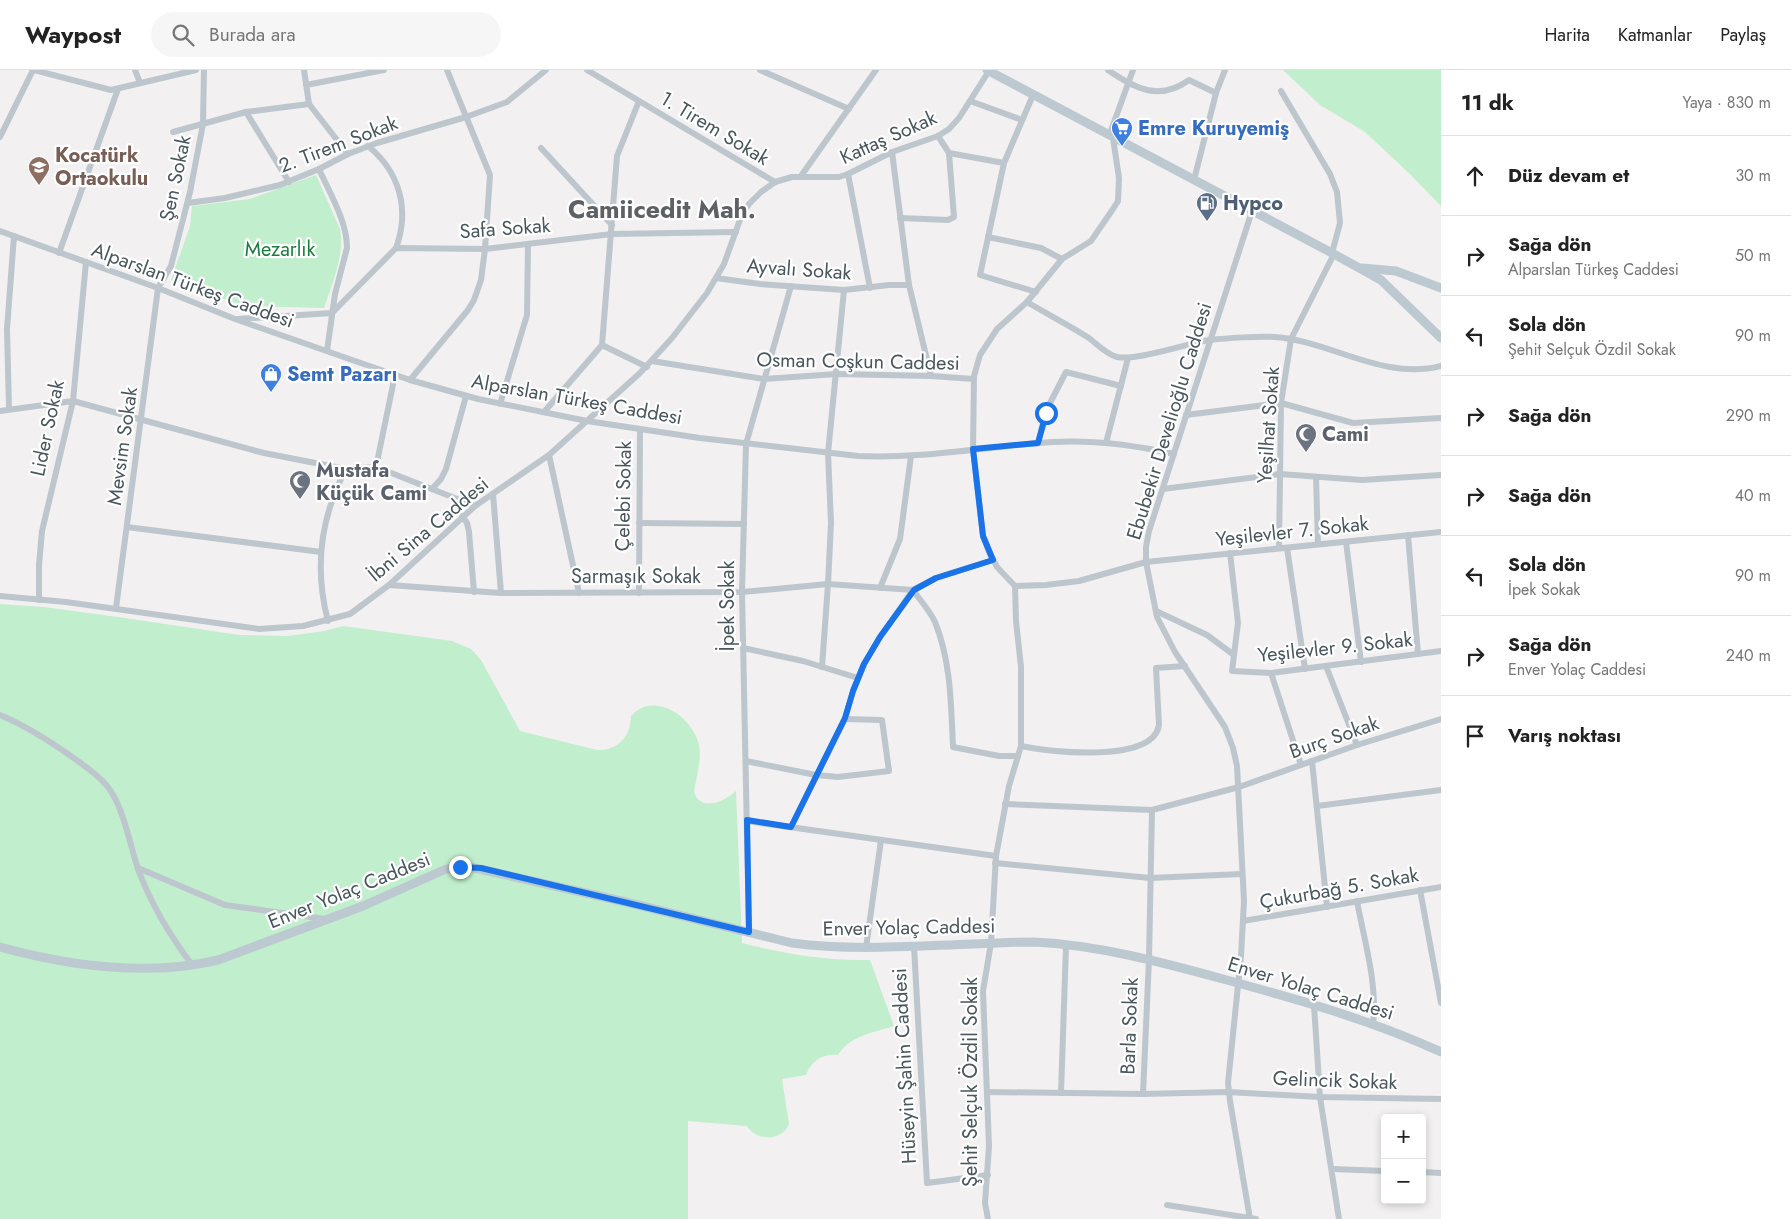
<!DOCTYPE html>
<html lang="tr">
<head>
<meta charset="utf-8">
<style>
	:root { --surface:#fff; --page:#f6f6f6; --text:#222; --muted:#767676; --line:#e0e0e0 }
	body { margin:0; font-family:Jost,sans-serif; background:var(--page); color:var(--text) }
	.controls { position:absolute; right:15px; bottom:15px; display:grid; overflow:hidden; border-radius:5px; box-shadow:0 2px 8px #0003 }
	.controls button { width:45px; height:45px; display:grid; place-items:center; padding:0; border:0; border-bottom:1px solid var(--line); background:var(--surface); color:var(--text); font:25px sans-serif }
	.stop { position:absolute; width:15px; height:15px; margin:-11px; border:4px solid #1a73e8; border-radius:50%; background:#fff }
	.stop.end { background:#1a73e8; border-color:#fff; box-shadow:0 1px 5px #0008 }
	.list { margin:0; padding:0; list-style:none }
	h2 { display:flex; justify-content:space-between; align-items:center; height:65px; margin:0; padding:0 20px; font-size:21px }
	h2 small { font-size:16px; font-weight:400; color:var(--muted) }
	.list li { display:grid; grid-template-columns:32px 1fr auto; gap:15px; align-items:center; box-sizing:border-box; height:80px; padding:0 20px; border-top:1px solid var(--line) }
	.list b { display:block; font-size:19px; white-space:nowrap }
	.list p { margin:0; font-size:16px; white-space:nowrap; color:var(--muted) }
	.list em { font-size:16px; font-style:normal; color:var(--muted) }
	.icon { flex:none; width:28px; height:28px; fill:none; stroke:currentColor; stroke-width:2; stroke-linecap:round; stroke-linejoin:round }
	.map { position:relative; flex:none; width:1441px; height:1149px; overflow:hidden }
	header { display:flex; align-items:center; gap:30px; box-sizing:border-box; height:70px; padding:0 25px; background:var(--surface); border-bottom:1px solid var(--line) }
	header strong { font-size:24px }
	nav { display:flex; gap:28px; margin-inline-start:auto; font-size:18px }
	.search { width:350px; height:45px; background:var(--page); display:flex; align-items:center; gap:12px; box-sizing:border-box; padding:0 18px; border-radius:28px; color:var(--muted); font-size:19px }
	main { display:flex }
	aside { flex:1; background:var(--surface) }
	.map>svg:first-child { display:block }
	.green { fill:#c1eecc }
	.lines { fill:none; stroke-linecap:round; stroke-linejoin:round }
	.street { stroke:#bcc6cc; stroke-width:6 }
	.secondary { stroke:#bdc9d1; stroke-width:9 }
	.route { stroke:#1a73e8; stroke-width:6 }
	.labels { text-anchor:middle; stroke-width:4.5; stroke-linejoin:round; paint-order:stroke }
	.street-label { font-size:20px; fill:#49565d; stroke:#fff }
	.shop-label { font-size:20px; font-weight:bold; fill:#366cbe; stroke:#fff; text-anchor:start }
	.education-label { font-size:20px; font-weight:bold; fill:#785e54; stroke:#fff; text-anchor:start }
	.service-label { font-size:20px; font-weight:bold; fill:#4e5e75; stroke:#fff; text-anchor:start }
	.park-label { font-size:20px; fill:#1b7d3f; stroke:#fff }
	.worship-label { font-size:20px; font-weight:bold; fill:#5b616d; stroke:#fff; text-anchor:start }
	.district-label { font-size:25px; font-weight:bold; fill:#5d6165; stroke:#fff }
</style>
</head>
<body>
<header>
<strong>Waypost</strong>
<div class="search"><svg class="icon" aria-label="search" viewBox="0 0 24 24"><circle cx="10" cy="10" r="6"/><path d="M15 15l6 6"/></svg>Burada ara</div>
<nav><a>Harita</a><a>Katmanlar</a><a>Paylaş</a></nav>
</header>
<main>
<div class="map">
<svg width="1441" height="1149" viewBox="0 0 1441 1149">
	<rect width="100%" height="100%" fill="#f2f0f0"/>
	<!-- green -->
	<g class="green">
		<path d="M1283,0H1441V136L1410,104L1365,62L1320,35Z"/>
		<path d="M316,105L340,159C345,185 332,213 324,238L244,236L171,210L190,156L192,136L250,129Z"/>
		<path d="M0,534L44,537L125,548L239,565L288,566L324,561L343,556L452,571L471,579L481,590L520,661L597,680C617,681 631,667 631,646C654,620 693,647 699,675C702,690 696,708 694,722C701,743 725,731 736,721L742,873C785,884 825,891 870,890L894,956C873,963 851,965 838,985C823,983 811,991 806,1005L782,1009L789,1054C782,1072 756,1071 747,1056L688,1051V1149H0Z"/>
	</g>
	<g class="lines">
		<!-- street -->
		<g class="street">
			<path d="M34,0L111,20L196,0"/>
			<path d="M135,0L140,13"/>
			<path d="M304,0L309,34L348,84"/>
			<path d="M587,0L775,112"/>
			<path d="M760,0L849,39"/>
			<path d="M1108,0C1134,18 1159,32 1189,10L1216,23"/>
			<path d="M306,15L384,0"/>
			<path d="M1281,21L1330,104L1337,122L1340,153L1332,183"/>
			<path d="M1033,25L1004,93L980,205L1036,222"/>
			<path d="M970,31L1022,50"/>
			<path d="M246,42L289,112"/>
			<path d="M173,62L246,42L309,34"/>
			<path d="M1109,66L1133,0"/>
			<path d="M0,67L33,0"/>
			<path d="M368,76C400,102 410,140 396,178"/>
			<path d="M541,78L612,155"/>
			<path d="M892,82L909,215L931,306"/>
			<path d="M949,83L1004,93"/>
			<path d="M319,99C330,124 347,151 347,178L335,224L327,281"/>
			<path d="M848,104L870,218"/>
			<path d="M801,106L876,0"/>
			<path d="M1194,110L1216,23L1225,0"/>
			<path d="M188,133L225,128L280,115L319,99L348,84L377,73L466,47L507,32L546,0"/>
			<path d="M900,148L948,150L954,147L949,83L938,66"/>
			<path d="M0,161L158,218L235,249L355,291L410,310L478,329L587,351L700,368L858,386C924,389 988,376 1053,372C1094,370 1134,375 1174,384"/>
			<path d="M988,167L1041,178L1062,189"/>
			<path d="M59,183L118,19"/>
			<path d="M716,208L760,214L844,220L889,215H909"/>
			<path d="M1027,232C1047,244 1069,255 1089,268C1098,275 1106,284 1117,287C1137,291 1188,273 1210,270C1227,268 1258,266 1275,267C1331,271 1383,311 1441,296"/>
			<path d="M238,249L332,243L396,178L485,179L612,164L736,162"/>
			<path d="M602,275L647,297"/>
			<path d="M652,291L764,309L837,304L931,306L974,309"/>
			<path d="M410,310L468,240L474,230L481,210L485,179L490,105L447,0"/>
			<path d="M500,334L527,245L528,174"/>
			<path d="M9,339L7,259L14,166"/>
			<path d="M0,341L73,331L264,383L346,399L376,397L475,436"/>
			<path d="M544,342L602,275L617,86L639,31"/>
			<path d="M1186,345L1281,333L1353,353L1441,348"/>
			<path d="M1038,373L1050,333L1066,302L1121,316"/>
			<path d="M1106,373L1128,288"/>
			<path d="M549,385L579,523"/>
			<path d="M376,397L395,305"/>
			<path d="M1316,407L1318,474"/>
			<path d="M432,419L441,409L446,399L466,326"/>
			<path d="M1163,419L1280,404L1362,410L1441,405"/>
			<path d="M493,424L501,523"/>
			<path d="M462,446L467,453L469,462L474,522"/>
			<path d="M639,453L744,454"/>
			<path d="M127,457L321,482"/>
			<path d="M1408,465L1418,584"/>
			<path d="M1346,472L1361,592"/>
			<path d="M1279,478L1281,333L1291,269L1334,184"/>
			<path d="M1287,478L1305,599"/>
			<path d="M1230,483L1238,553L1232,601L1271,603L1441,581"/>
			<path d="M389,515L501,523L742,522L828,514L913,520C920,530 930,541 935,552C951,591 951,635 953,677L999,686H1018"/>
			<path d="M1015,516L1046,515L1079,511L1146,492L1441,462"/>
			<path d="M880,518L900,469L911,386"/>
			<path d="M639,523L640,359"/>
			<path d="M0,526L66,532L259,559L303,556L350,544L389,515L475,436L549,385L640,303L672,268L707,223L724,194L741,147L749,134L761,122L775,112L792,107H839L848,104L892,82L938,66L949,59L959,48L989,1"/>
			<path d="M39,530V495L42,461L73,331L86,192"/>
			<path d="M116,538L158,218L171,196L190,122L203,54L204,0"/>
			<path d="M1156,541L1207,565L1234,585"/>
			<path d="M328,551C314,498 320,448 346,399"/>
			<path d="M743,578L803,591L858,608"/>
			<path d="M1326,596L1357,675"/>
			<path d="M822,597L828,514L831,453L828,383L844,220"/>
			<path d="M1271,603L1301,695"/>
			<path d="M0,645C29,657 56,675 82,694C92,702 103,709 110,720C124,740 130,775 138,799C151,834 170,866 193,896"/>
			<path d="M1021,676C1048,682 1153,694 1159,655L1156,598L1185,596"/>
			<path d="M746,691L816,705L838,707L889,701L882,650L845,649"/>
			<path d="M1312,691L1327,837"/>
			<path d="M1005,734L1152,740"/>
			<path d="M1317,736L1441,720"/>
			<path d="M747,751L996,786"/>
			<path d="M791,757L845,649L853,621L864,594L880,567L913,520L936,508L993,490"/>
			<path d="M995,793L1150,808L1242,804"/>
			<path d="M138,798L225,835L325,849"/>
			<path d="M1420,820L1441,933"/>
			<path d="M1357,831C1364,870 1378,915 1373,954"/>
			<path d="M1243,851L1441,817"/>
			<path d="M749,862L742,522L746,374L791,216"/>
			<path d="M914,876L927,1113L988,1105"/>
			<path d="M866,878L881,770"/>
			<path d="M1314,935L1320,1027L1339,1149"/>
			<path d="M987,1022L1143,1024L1228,1022L1320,1027L1441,1029"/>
			<path d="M1061,1023L1066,876"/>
			<path d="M1143,1024L1149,889L1152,740L1239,717L1357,675L1441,649"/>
			<path d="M1332,1099L1385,1101"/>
			<path d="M1422,1102L1441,1103"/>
			<path d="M1167,1135L1256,1149"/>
			<path d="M988,1149L985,1133L989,1076L983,921L991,873L996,786L1009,716L1021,676V597L1016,551L1015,516L997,497L989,482L983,466L973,379L974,306L980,285L997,259L1027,232L1062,189L1091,171L1113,139L1118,131L1119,108L1113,68"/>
			<path d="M1250,1149L1230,1031L1228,1013L1241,886L1244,831L1237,696L1233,678L1225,657L1175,582L1157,547L1146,492V477L1149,461L1252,141"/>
		</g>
		<!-- secondary -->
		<g class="secondary">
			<path d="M987,0L1332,183L1381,210L1441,268"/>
			<path d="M1362,198L1396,201L1441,218"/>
			<path d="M0,877C70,896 147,907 218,890L363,836L446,799L470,797L626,832L792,873C852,881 913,876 973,874C993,873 1014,872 1034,872C1098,875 1161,892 1223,909C1297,929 1371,950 1441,982"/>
		</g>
	</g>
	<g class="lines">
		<!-- route -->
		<path class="route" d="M460,797L481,798L749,862L747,750L791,757L845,648L853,621L864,594L880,567L914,520L936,508L993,490L983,466L973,379L1038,373L1046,343"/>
	</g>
	<!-- icons -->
	<defs>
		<g id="supermarket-pin" transform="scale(1.125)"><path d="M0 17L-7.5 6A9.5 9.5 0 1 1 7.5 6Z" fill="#3f7fe0" stroke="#fff"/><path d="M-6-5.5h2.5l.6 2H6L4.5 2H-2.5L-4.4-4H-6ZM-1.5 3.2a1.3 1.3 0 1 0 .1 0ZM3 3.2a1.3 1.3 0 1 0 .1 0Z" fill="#fff"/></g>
		<g id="school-pin" transform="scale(1.125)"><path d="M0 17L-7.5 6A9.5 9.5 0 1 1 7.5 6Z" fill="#8d6e63" stroke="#fff"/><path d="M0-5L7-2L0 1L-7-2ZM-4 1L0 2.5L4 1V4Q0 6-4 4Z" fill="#fff"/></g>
		<g id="fuel-pin" transform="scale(1.125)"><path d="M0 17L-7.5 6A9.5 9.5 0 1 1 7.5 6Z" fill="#5c6f8a" stroke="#fff"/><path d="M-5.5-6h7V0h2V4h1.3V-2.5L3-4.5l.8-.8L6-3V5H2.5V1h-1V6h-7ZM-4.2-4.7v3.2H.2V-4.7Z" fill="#fff"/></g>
		<g id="shop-pin" transform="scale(1.125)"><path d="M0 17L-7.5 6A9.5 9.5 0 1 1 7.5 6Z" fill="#3f7fe0" stroke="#fff"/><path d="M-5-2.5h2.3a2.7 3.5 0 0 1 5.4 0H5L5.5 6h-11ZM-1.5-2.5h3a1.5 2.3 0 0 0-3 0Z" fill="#fff"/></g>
		<g id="mosque-pin" transform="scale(1.125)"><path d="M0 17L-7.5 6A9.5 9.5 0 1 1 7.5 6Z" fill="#6b7280" stroke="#fff"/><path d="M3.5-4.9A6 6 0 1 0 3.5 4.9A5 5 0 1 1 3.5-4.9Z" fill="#fff"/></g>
	</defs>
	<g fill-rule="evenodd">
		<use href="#supermarket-pin" x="1122" y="58"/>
		<use href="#school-pin" x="39" y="97"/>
		<use href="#fuel-pin" x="1207" y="133"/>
		<use href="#shop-pin" x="271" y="304"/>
		<use href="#mosque-pin" x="1306" y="364"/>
		<use href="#mosque-pin" x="300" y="411"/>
	</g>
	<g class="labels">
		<!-- street labels -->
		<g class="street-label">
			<text transform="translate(715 58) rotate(31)" y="7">1. Tirem Sokak</text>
			<text transform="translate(888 67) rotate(-24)" y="7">Kattaş Sokak</text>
			<text transform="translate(338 74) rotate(-21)" y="7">2. Tirem Sokak</text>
			<text transform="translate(175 108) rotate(-78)" y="7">Şen Sokak</text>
			<text transform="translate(505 158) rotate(-4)" y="7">Safa Sokak</text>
			<text transform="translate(799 199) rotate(4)" y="7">Ayvalı Sokak</text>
			<text transform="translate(193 215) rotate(20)" y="7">Alparslan Türkeş Caddesi</text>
			<text transform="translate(858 291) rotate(1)" y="7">Osman Coşkun Caddesi</text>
			<text transform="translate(577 329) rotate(10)" y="7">Alparslan Türkeş Caddesi</text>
			<text transform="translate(1169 351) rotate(-73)" y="7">Ebubekir Develioğlu Caddesi</text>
			<text transform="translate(1268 355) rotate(-86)" y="7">Yeşilhat Sokak</text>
			<text transform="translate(47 358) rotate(-78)" y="7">Lider Sokak</text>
			<text transform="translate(122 376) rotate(-82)" y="7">Mevsim Sokak</text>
			<text transform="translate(623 426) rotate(-89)" y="7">Çelebi Sokak</text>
			<text transform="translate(428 459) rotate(-40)" y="7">İbni Sina Caddesi</text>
			<text transform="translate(1292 461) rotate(-6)" y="7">Yeşilevler 7. Sokak</text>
			<text x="636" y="513">Sarmaşık Sokak</text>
			<text transform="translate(727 536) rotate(-90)" y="7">İpek Sokak</text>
			<text transform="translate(1335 577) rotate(-6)" y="7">Yeşilevler 9. Sokak</text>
			<text transform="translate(1334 667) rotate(-19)" y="7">Burç Sokak</text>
			<text transform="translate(1339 818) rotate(-10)" y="7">Çukurbağ 5. Sokak</text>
			<text transform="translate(349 820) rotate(-22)" y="7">Enver Yolaç Caddesi</text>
			<text transform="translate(909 857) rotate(-1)" y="7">Enver Yolaç Caddesi</text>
			<text transform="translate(1311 918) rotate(17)" y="7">Enver Yolaç Caddesi</text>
			<text transform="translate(1129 956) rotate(-88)" y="7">Barla Sokak</text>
			<text transform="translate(904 996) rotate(-93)" y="7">Hüseyin Şahin Caddesi</text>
			<text transform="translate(1335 1010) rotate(2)" y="7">Gelincik Sokak</text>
			<text transform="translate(970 1012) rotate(-90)" y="7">Şehit Selçuk Özdil Sokak</text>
		</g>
		<!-- shop labels -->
		<g class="shop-label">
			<text x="1138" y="65">Emre Kuruyemiş</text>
			<text x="287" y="311">Semt Pazarı</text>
		</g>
		<!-- education labels -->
		<g class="education-label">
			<text x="55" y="92">Kocatürk<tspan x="55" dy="23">Ortaokulu</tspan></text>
		</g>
		<!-- service labels -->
		<g class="service-label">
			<text x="1223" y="140">Hypco</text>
		</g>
		<!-- park labels -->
		<g class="park-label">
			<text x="280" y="186">Mezarlık</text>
		</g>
		<!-- worship labels -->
		<g class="worship-label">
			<text x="1322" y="371">Cami</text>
			<text x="316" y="407">Mustafa<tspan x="316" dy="23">Küçük Cami</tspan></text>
		</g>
		<!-- district labels -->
		<g class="district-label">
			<text x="662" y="148">Camiicedit Mah.</text>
		</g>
	</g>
</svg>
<div class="controls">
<button>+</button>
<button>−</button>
</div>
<div class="stop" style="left:1046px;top:343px"></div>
<div class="stop end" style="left:460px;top:797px"></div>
</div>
<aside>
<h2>11 dk<small>Yaya · 830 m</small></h2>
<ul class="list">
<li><svg class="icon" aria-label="ahead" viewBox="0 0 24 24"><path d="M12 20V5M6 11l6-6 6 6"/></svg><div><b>Düz devam et</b></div><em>30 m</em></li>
<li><svg class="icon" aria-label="right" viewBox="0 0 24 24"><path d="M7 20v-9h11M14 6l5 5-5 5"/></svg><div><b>Sağa dön</b><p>Alparslan Türkeş Caddesi</p></div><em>50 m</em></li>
<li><svg class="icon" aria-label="left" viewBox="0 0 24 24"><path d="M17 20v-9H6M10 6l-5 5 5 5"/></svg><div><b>Sola dön</b><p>Şehit Selçuk Özdil Sokak</p></div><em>90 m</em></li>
<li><svg class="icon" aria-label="right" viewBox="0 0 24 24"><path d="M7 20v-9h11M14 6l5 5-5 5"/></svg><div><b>Sağa dön</b></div><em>290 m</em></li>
<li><svg class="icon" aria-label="right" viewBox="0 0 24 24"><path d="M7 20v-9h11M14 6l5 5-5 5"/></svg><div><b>Sağa dön</b></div><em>40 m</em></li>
<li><svg class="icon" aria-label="left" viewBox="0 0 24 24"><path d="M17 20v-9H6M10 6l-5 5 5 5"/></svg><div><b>Sola dön</b><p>İpek Sokak</p></div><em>90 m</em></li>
<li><svg class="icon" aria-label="right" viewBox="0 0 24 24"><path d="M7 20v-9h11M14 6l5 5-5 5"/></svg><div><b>Sağa dön</b><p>Enver Yolaç Caddesi</p></div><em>240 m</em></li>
<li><svg class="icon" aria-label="arrive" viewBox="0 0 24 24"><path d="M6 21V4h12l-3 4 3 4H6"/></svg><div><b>Varış noktası</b></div></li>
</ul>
</aside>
</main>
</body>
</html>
